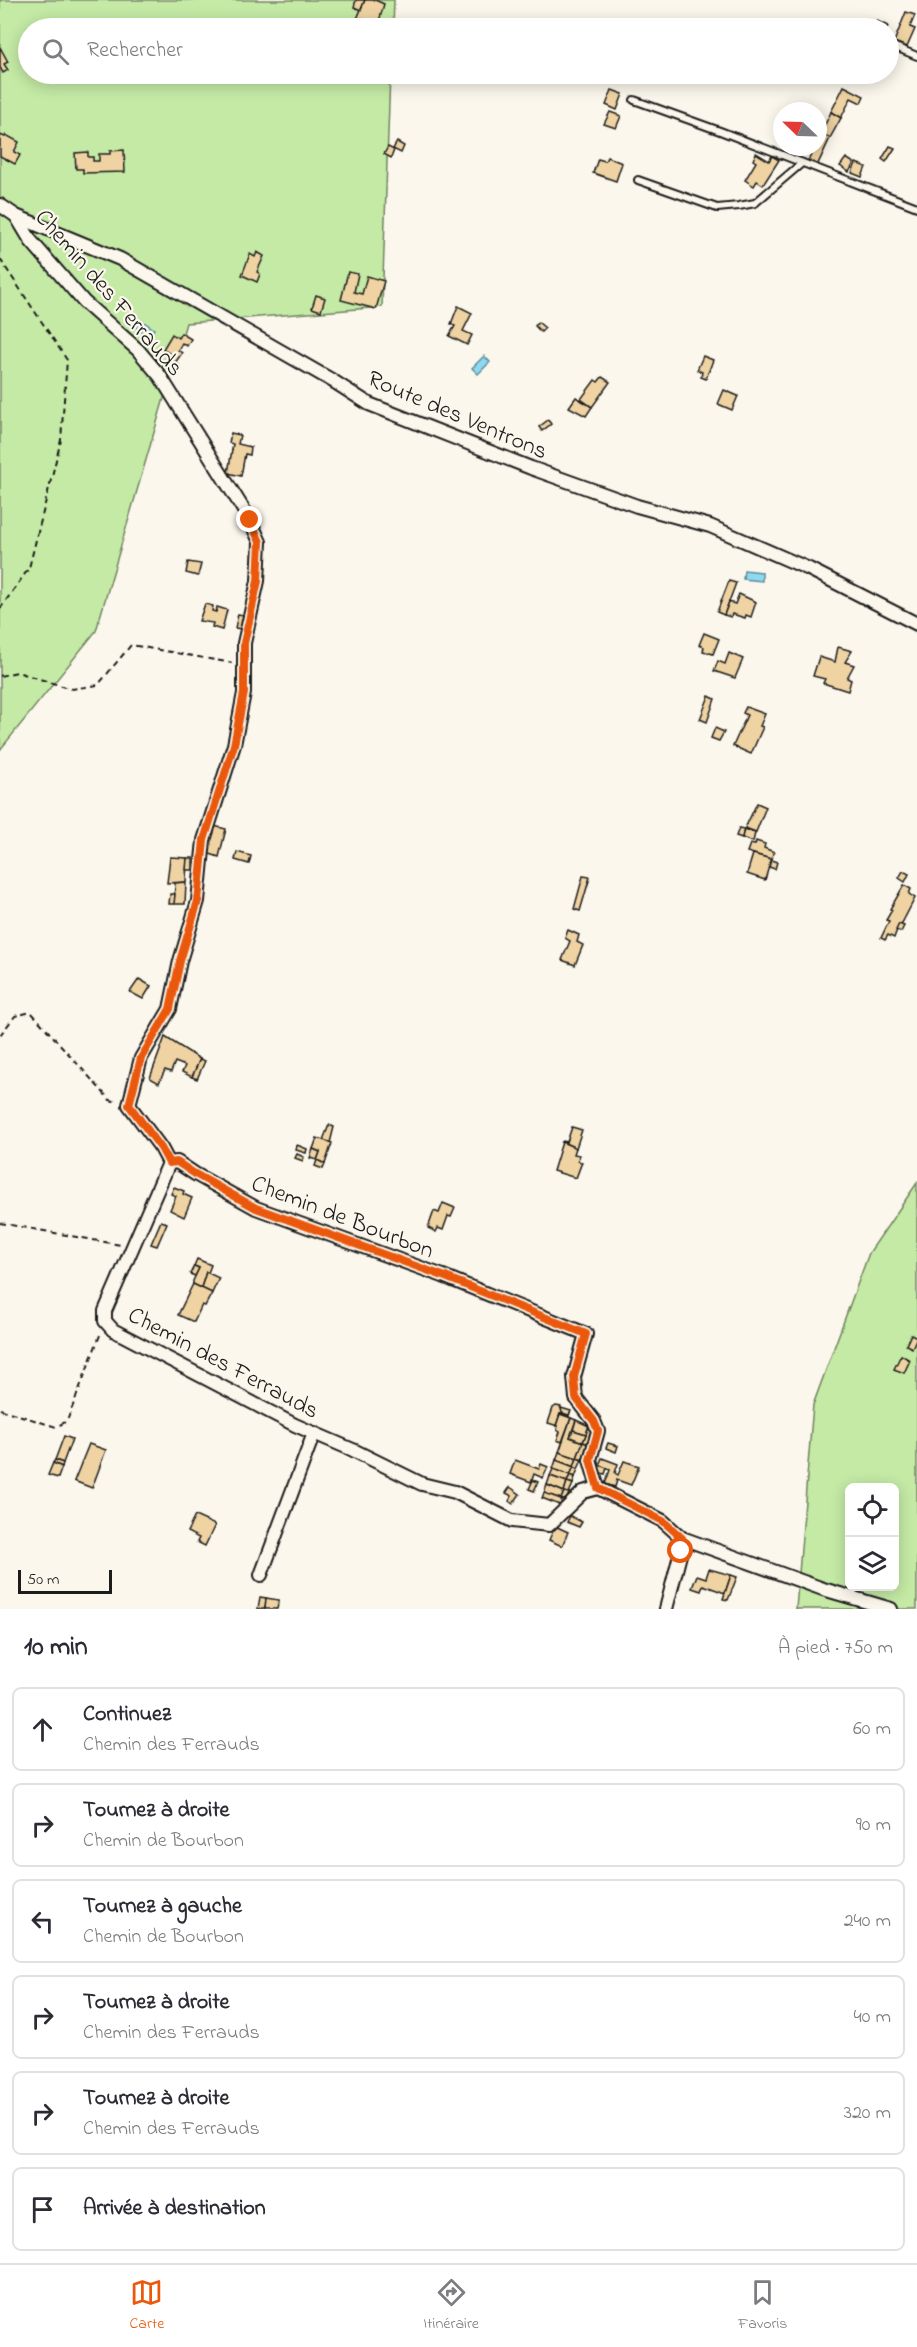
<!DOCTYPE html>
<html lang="fr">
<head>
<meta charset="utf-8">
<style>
	:root { --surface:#fff; --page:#f7f7f7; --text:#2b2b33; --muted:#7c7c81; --line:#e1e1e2; --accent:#ea580c }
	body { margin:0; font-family:"Indie Flower",sans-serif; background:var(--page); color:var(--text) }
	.controls { position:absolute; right:18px; bottom:18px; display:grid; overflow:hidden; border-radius:9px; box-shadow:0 3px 15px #0003 }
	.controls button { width:54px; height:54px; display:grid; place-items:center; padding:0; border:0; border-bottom:2px solid var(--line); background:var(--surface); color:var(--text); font:30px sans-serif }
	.compass { position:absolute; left:773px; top:102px; width:54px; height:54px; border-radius:50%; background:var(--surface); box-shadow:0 3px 15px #0003; rotate:293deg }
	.scale { position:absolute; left:18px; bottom:15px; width:94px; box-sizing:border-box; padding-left:6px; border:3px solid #1c1c1c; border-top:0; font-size:16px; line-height:21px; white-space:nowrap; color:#1c1c1c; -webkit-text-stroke:4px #fbf7ec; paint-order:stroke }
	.stop { position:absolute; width:18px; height:18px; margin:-14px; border:4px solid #ea580c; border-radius:50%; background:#fff }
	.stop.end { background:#ea580c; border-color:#fff; box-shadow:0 2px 6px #0008 }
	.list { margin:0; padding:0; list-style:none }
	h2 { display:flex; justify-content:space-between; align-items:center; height:78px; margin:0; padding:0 24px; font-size:26px }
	h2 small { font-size:20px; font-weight:400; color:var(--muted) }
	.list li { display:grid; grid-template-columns:39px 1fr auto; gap:18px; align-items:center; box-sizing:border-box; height:84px; margin:0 12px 12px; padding:0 12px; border:2px solid var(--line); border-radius:9px }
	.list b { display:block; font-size:22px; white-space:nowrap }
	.list p { margin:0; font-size:20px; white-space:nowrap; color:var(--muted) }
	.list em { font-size:20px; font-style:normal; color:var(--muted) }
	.icon { flex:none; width:33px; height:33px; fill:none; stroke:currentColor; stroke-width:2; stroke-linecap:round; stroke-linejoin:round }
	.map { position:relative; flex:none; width:917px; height:1609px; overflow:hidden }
	.search { position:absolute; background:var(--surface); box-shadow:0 3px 15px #0003; left:18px; right:18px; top:18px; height:66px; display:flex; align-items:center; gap:15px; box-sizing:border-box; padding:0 21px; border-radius:33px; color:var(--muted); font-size:22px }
	.sheet { height:654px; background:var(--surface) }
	nav { display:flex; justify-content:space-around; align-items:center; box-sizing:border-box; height:84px; border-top:2px solid var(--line); background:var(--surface); font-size:16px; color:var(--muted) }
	nav a { display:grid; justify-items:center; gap:3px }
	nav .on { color:var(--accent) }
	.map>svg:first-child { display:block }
	.green { fill:#c4eaa5; stroke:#708360; stroke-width:1.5; fill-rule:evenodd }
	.water { fill:#8ed9ef; stroke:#608d9b; stroke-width:1.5 }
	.building { fill:#efd3a3; stroke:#1c1c1c; stroke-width:1.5 }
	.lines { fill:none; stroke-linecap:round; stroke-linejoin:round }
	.lane-casing { stroke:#1c1c1c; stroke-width:10 }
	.street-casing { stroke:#1c1c1c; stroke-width:16 }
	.path { stroke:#1c1c1c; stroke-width:2; stroke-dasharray:6 4.5; stroke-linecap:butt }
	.lane { stroke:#fbf7ec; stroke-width:6 }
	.street { stroke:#fbf7ec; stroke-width:12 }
	.route { stroke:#ea580c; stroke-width:8 }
	.labels { text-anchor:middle; stroke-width:4.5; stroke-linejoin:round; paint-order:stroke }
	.street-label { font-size:24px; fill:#1c1c1c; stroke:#fbf7ec }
</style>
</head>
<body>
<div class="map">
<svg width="917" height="1609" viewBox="0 0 917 1609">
	<rect width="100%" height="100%" fill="#fbf7ec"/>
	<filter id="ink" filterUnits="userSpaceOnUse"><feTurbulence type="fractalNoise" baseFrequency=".0167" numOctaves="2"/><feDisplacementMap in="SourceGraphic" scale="12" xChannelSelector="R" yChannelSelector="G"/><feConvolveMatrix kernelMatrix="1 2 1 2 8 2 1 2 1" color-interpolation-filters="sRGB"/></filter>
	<g filter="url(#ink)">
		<!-- green -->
		<g class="green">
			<path d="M0,0H394L393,28H28V74H390L382,307L186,323L96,631L0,750Z"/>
			<path d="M917,1183V1609H796L813,1405L869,1253ZM850,1488H894V1586H850Z"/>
		</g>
		<!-- water -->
		<g class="water">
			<path d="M138,318L154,329L149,337L133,325Z"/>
			<path d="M484,356L490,362L478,374L472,368Z"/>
			<path d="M744,570L762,572V581L743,579Z"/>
		</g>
		<!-- building -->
		<g class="building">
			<path d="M356,0H365L361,10L354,7Z"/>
			<path d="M365,0H375L384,4L378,25L385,28H364L367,21L362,18L358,28L354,26Z"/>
			<path d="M906,12L915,15L910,27L915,29L907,47L894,42Z"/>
			<path d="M877,21L888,26L887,28H874Z"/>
			<path d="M844,22L856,26L855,28H841Z"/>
			<path d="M0,47L8,62L4,64L8,70L3,73L0,67Z"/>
			<path d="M844,86L864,96L861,103L851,98L841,118L831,112Z"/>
			<path d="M612,90L623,94L617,110L606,105Z"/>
			<path d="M610,112L621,116L616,128L604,124Z"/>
			<path d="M831,112L841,118L830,138L821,133Z"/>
			<path d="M821,133L830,138L817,166L807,163L815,147H818Z"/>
			<path d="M0,135L5,137L6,135L19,142L14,152L20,155L15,164L0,156Z"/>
			<path d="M397,142L404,146L401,153L393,149Z"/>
			<path d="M890,146L895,148L886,162L882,159Z"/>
			<path d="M388,147L394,150L391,158L384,154Z"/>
			<path d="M124,150L125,172L83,173V169H76L75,153L88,152V157H93V161H99V154H110V151Z"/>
			<path d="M756,153L769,161L772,156L779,160L763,185L757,181L754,186L745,180L756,162L753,160Z"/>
			<path d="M607,157L622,163L616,181L593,173L598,159L605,161Z"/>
			<path d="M846,158L854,163L849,172L840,166Z"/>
			<path d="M856,163L866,167L862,177L852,173Z"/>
			<path d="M257,252L264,256L257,272L260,274L257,282L242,275L250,254L255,257Z"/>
			<path d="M348,272L358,274L354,292L362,294L367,276L384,281L376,309L341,300Z"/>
			<path d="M316,295L325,298L321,311L312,308Z"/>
			<path d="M458,306L472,313L463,331L472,335L467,345L449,336L455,326L451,324Z"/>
			<path d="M538,322L545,328L541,332L535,326Z"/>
			<path d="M181,333L191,339L187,346L182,343L178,350L182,353L175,363L168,358L170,354L163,349L172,334L178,338Z"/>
			<path d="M703,356L713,360L706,379L701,377L702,372L697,370Z"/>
			<path d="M168,358L179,365L174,372L163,365Z"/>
			<path d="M602,377L610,382L592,407L581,399L595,380L598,382Z"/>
			<path d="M724,390L738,396L732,410L718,404Z"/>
			<path d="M576,397L592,407L586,416L569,407Z"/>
			<path d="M548,420L551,424L542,431L539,427Z"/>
			<path d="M231,433L240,435L238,444L251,447L250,455L245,454L241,476L228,473L233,444L229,443Z"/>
			<path d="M188,562L201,564L198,576L186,573Z"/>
			<path d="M729,581L736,583L724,615L717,612Z"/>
			<path d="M739,594L756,602L751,617L746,615L745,618L732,614L731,617L724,615L729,602L735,604Z"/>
			<path d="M205,604L213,606L212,611L216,612L217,607L227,610L222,630L212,627L213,623L199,621Z"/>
			<path d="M238,614L244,615L242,629L235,628Z"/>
			<path d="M704,633L719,639L713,654L703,651L704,647L699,645Z"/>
			<path d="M838,647L852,651L845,662L854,665L847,678L851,680L848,691L823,683L825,679L813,676L819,657L835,662Z"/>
			<path d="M729,653L743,659L735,678L714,671L718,661L725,664Z"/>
			<path d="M709,696L715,699L707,722L700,719Z"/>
			<path d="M746,707L765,714L760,726L763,727L751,754L733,746L747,715L743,713Z"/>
			<path d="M715,728L724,732L719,741L711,738Z"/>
			<path d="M757,803L766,807L756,832L745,828Z"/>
			<path d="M214,826L226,829L219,857L207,853Z"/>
			<path d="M739,828L744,829L742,838L736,836Z"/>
			<path d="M744,829L755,833L753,842L742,838Z"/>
			<path d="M756,841L765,844L764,848L774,852L771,859L747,852L750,844L755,845Z"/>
			<path d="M237,852L251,856L249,864L235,860Z"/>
			<path d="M753,854L771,859L765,880L747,874Z"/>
			<path d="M170,857L187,858L186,882L167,883Z"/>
			<path d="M187,858H193V870H186Z"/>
			<path d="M771,860L777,862L775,869L769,867Z"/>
			<path d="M903,871L909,874L905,882L899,878Z"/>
			<path d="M583,876L590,877L580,911L574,909Z"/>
			<path d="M186,882L185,904H174L175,883Z"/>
			<path d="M904,885L911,889L909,894L915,898L901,925L899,924L894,938L888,935L885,940L881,938L889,921L886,920L892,910L890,909Z"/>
			<path d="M170,894H175L174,904H169Z"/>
			<path d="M899,924L904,926L901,932L896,930Z"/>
			<path d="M568,930L579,935L577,942L583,945L575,965L562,960L570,941L565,938Z"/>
			<path d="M139,979L151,986L143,999L130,992Z"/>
			<path d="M165,1037L200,1059L192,1077L182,1072L185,1066L175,1062L171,1072L165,1070L159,1083L150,1078Z"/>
			<path d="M200,1059L205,1061L197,1079L192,1077Z"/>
			<path d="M329,1125L334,1127L330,1143L323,1140Z"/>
			<path d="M572,1127L582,1130L576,1148L562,1142L563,1141L567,1142Z"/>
			<path d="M317,1138L332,1143L325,1164L317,1160L320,1152L313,1149Z"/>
			<path d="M562,1142L576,1148L574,1154L579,1155L578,1161L582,1162L576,1178L553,1171Z"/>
			<path d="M297,1145L307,1149L306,1153L296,1150Z"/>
			<path d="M313,1149L320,1152L317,1160L310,1158Z"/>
			<path d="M297,1154L304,1157L303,1161L295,1158Z"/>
			<path d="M317,1160L325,1164L323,1169L315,1166Z"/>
			<path d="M174,1187L184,1191L183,1194L192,1198L184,1217L170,1210L176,1196L171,1194Z"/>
			<path d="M443,1203L455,1208L451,1217L448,1216L443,1230L438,1228L436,1232L428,1228L434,1211L439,1213Z"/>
			<path d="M161,1221L167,1223L157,1246L151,1244Z"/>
			<path d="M197,1259L211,1265L208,1273L206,1272L201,1288L193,1284V1281L199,1268L194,1266Z"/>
			<path d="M194,1266L199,1268L195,1276L190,1274Z"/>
			<path d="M206,1272L219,1278L212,1293L201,1288Z"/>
			<path d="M193,1284L212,1293L205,1306L202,1305L194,1322L178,1315Z"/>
			<path d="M911,1334L917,1337L912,1348L906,1345Z"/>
			<path d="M901,1355L910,1360L904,1373L894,1369Z"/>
			<path d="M556,1406L561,1407L562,1413L569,1415V1417L560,1414L556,1426H558L548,1423L553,1408Z"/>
			<path d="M561,1408L571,1411L569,1415L562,1413Z"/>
			<path d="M560,1414L571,1418L562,1442L557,1440L560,1432L557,1430L558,1426H556Z"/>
			<path d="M571,1418L576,1420L570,1437L583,1442L577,1458L559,1452Z"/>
			<path d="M576,1420L589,1426L586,1434L573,1430Z"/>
			<path d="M589,1426L594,1427L588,1444L583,1442Z"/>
			<path d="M573,1430L586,1434L583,1442L570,1437Z"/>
			<path d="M64,1436L72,1439L63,1463L55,1460Z"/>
			<path d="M583,1442L588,1444L582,1460L577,1458Z"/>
			<path d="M608,1443L618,1446L616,1452L606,1448Z"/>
			<path d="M89,1444L106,1450L92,1488L74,1481Z"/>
			<path d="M559,1452L577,1458L574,1467L556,1460Z"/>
			<path d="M577,1458L582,1460L578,1469L574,1467Z"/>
			<path d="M602,1458L618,1464L615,1473L618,1475L624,1461L639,1466L631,1485L617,1480L615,1487L605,1484L610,1470L599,1465Z"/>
			<path d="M55,1460L63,1463L62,1467L53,1463Z"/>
			<path d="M515,1460L539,1469L541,1464L548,1467L543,1478L534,1474L531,1482L510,1474Z"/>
			<path d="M556,1460L574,1467L570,1475L553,1469Z"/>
			<path d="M53,1463L62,1467L58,1478L48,1475Z"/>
			<path d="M599,1465L607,1468L605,1474L597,1472Z"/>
			<path d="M574,1467L578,1469L575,1477L570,1475Z"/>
			<path d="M553,1469L570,1475L567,1482L550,1476Z"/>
			<path d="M570,1475L575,1477L573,1484L567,1482Z"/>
			<path d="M550,1476L567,1482L564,1492L547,1485Z"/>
			<path d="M533,1480L538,1482L534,1491L529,1489Z"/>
			<path d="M567,1482L573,1484L569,1493L564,1492Z"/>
			<path d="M547,1485L564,1492L561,1499L544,1493Z"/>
			<path d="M510,1487L520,1494L513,1504L509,1501L512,1496L506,1493Z"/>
			<path d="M564,1492L569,1493L566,1501L561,1499Z"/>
			<path d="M544,1493L561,1499L562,1506L542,1498Z"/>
			<path d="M195,1516L215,1525L205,1546L197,1542L199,1538L187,1532Z"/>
			<path d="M570,1516L582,1522L579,1527L567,1522Z"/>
			<path d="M555,1526L568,1532L562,1546L549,1540Z"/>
			<path d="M709,1569L731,1575L725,1593L703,1585L701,1591L692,1588L697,1575L706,1578Z"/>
			<path d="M731,1575L737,1577L728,1600L723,1599Z"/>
			<path d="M260,1597L266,1598L265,1609H258Z"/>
			<path d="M266,1598L279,1600L277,1609H265Z"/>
		</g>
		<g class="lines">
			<!-- lane casing -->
			<g class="lane-casing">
				<g id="lane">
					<path d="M888,44L917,56"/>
					<path d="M634,100L720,131L917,207"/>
					<path d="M638,180L717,208L739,206L755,203L802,163"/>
				</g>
			</g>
			<!-- street casing -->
			<g class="street-casing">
				<g id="street">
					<path d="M0,205L16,216L120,259L333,381L369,404L531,468L637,506L710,526L809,569L917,624"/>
					<path d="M16,216L31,241L84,302L138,350L160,376L250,520L260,542L258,581L244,643V693L234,745L204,840L198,901L180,961L170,1009L141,1058L129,1105L161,1148L169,1163L105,1311V1321L113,1330L295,1425L353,1450L422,1484L455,1492L512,1521L549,1525L583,1492L598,1488L663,1521L682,1538L823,1589L891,1609"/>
					<path d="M169,1163L177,1162L195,1174L256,1208L443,1276L586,1334L574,1377L576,1398L594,1421L598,1431L590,1460L598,1488"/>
					<path d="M261,1575L314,1433"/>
					<path d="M666,1609L681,1551L682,1538"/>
				</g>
			</g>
			<!-- path -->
			<g class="path">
				<path d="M0,259L67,360L61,440L29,568L0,609"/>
				<path d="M0,676L17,672L72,689L98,685L131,645L232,663"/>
				<path d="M0,1035L15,1016L31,1012L110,1100L117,1102"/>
				<path d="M0,1223L121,1245"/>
				<path d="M0,1409L56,1427L67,1421L100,1335"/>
			</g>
			<!-- lane -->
			<use href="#lane" class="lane"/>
			<!-- street -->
			<use href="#street" class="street"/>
		</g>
	</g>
	<g class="lines" filter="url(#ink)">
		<!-- route -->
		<path class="route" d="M250,520L260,542L258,581L244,643V693L234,745L204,840L198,901L180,961L170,1009L141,1058L129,1105L161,1148L169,1163L177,1162L195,1174L256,1208L443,1276L586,1334L574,1377L576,1398L594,1421L598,1431L590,1460L598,1488L663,1521L682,1538L681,1551"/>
	</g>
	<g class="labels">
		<!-- street labels -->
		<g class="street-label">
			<text transform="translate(110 292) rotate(49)" y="8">Chemin des Ferrauds</text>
			<text transform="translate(458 414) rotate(23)" y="8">Route des Ventrons</text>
			<text transform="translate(343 1216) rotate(21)" y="8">Chemin de Bourbon</text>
			<text transform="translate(224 1362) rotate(28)" y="8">Chemin des Ferrauds</text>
		</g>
	</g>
</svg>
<div class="controls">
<button><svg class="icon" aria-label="locate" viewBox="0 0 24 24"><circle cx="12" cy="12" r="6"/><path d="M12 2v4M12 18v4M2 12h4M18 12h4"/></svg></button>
<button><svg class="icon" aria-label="layers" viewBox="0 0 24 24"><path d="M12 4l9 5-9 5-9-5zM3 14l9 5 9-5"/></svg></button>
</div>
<svg class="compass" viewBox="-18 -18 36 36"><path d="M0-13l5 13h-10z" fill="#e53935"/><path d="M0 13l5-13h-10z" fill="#7c7c81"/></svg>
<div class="scale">50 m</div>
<div class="stop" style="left:681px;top:1551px"></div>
<div class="stop end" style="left:250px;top:520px"></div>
<div class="search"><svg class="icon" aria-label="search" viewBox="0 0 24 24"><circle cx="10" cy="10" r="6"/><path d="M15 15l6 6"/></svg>Rechercher</div>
</div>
<section class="sheet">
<h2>10 min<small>À pied · 750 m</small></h2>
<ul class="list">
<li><svg class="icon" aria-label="ahead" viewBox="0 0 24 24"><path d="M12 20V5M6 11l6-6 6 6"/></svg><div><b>Continuez</b><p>Chemin des Ferrauds</p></div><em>60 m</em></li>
<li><svg class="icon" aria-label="right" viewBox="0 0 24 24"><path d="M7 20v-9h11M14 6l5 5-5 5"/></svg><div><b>Tournez à droite</b><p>Chemin de Bourbon</p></div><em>90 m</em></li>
<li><svg class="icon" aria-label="left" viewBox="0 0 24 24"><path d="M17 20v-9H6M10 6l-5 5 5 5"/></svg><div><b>Tournez à gauche</b><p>Chemin de Bourbon</p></div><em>240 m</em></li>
<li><svg class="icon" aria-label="right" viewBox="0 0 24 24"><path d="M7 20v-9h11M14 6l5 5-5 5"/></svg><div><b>Tournez à droite</b><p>Chemin des Ferrauds</p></div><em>40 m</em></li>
<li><svg class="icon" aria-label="right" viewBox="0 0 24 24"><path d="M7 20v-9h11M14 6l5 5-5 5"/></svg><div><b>Tournez à droite</b><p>Chemin des Ferrauds</p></div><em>320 m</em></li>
<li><svg class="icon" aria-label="arrive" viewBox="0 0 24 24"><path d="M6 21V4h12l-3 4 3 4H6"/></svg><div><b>Arrivée à destination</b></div></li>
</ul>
</section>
<nav>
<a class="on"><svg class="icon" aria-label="map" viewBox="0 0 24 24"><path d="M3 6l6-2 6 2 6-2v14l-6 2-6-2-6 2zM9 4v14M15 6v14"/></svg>Carte</a>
<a><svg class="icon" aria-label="directions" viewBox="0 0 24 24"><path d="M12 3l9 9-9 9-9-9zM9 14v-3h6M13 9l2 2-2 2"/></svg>Itinéraire</a>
<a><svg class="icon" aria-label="saved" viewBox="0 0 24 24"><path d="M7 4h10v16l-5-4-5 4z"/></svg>Favoris</a>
</nav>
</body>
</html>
